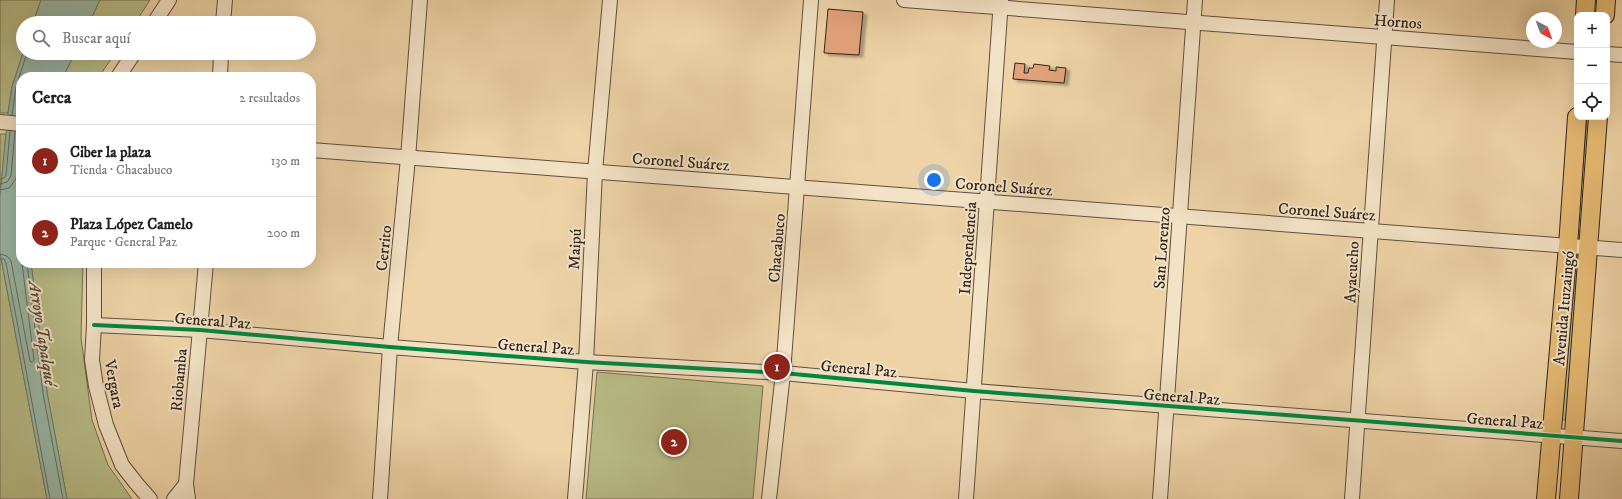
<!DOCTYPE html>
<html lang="es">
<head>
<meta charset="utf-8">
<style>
	:root { --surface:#fff; --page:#f6f6f6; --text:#222; --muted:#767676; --line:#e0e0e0; --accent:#8f2418 }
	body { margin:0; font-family:"IM FELL DW Pica",serif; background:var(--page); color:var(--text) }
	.controls { position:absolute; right:12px; top:12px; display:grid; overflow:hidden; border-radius:8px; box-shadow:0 4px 16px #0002 }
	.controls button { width:36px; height:36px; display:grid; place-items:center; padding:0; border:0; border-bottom:1px solid var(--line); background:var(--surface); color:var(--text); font:20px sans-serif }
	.compass { position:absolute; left:1526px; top:12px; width:36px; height:36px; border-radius:50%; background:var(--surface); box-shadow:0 4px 16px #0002; rotate:139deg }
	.you { position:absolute; left:934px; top:180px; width:14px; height:14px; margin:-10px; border:3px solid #fff; border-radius:50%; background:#1a73e8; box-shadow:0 0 0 6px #1a73e833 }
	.badge { display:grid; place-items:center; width:26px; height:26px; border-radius:50%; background:var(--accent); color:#fff; font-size:13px; font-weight:700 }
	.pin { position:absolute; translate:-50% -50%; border:2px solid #fff; box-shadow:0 1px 4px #0006 }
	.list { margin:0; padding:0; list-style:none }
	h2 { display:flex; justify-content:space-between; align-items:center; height:52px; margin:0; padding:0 16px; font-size:17px }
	h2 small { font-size:13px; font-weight:400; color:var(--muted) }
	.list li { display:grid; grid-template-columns:26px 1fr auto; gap:12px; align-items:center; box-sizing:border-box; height:72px; padding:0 16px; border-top:1px solid var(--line) }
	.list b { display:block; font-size:15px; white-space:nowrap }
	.list p { margin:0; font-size:13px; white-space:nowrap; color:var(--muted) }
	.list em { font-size:13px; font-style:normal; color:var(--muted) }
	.icon { flex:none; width:22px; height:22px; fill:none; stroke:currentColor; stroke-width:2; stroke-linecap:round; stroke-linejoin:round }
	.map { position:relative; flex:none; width:1622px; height:499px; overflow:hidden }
	.search { position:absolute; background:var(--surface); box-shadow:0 4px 16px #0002; left:16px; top:16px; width:300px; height:44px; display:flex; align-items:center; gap:10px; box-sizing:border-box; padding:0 14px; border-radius:22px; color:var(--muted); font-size:15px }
	.panel { position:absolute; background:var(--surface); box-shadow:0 4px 16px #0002; left:16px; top:72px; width:300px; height:196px; border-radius:16px }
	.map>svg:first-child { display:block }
	.green { fill:#b8bc87; stroke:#747052 }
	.water { fill:#99b8a7; stroke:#6f7c70 }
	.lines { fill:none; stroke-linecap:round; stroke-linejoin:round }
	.shore { stroke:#656e62; stroke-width:1 }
	.building { fill:#e2a27b; stroke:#31231e; filter:url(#shadow) }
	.minor-casing { stroke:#604f40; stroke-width:16 }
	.major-casing { stroke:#31231e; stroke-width:20 }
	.minor { stroke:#f3e2c5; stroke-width:14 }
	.major { stroke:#e6ba73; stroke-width:18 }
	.cycleway-casing { stroke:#f3e2c5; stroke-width:6 }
	.cycleway { stroke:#00873e; stroke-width:4 }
	.labels { text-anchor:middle; stroke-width:4; stroke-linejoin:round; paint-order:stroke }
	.street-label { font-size:16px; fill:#31231e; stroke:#f3e2c5 }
	.water-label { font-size:17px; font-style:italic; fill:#4b4840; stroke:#f3e2c5 }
</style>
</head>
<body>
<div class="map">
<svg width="1622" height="499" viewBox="0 0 1622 499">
	<defs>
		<filter id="shadow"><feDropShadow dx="4" dy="2.5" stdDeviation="1" flood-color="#0004"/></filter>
	</defs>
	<rect width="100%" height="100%" fill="#edd3a6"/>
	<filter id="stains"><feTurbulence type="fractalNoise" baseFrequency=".005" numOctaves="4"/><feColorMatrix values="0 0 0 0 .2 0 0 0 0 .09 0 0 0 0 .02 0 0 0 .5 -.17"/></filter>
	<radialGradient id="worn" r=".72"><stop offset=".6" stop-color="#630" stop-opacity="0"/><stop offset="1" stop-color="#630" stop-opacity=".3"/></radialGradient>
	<!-- green -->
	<g class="green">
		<path d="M0,0H41L33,23H23V53L12,87L8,113H0Z"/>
		<path d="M100,0H150L135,23H89Z"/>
		<path d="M75,53H115L99,77H63Z"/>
		<path d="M1587,117H1590L1581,232H1578Z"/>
		<path d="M0,134H6L0,196Z"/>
		<path d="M0,253L47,499H0Z"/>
		<path d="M1575,261H1578L1566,420H1562Z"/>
		<path d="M31,263H83L81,338L92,420L108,465L132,499H67L47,393Z"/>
		<path d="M597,372L763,386L753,499H586Z"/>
	</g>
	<!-- water -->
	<g class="water">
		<path d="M41,0H100L89,23H33Z"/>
		<path d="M23,53H75L63,77H21V263H31L47,392L67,499H47L0,253V196L8,113L12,87Z"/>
	</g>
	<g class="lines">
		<!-- shore -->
		<g class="shore">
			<path d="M12,115L16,87L27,53"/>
			<path d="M0,179L4,178L6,175L10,131"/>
			<path d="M0,184L7,182L11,176L15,131"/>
			<path d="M0,190L9,188L16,179L21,132"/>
			<path d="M0,254L7,256L11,261L30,361L32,362L34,360L22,263"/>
			<path d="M0,259H4L6,263L50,499"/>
			<path d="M27,263L43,393L63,499"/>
		</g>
	</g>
	<!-- building -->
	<g class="building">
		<path d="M828,9L863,12L859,55L824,53Z"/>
		<path d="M1015,63L1025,64L1024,73H1028L1029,68H1033L1034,64L1050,66L1049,70L1056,71V67L1066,68L1064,83L1013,79Z"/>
	</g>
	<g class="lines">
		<!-- minor casing -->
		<g class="minor-casing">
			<g id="minor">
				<path d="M904,0L1577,52"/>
				<path d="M154,23L169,0"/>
				<path d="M223,23L225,0"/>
				<path d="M1607,54L1622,55"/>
				<path d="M118,77L134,53"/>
				<path d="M220,77L221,53"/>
				<path d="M0,122L21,124"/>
				<path d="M311,150L1622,250"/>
				<path d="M94,263V325L92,360L96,386L106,425L122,465L136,483L150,499"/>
				<path d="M94,325L200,330L390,347L586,362L783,373L974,391L1622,441"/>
				<path d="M174,499L186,484"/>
				<path d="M188,499L186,484L206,263"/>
				<path d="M380,499L390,347L408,158L420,0"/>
				<path d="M575,499L586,362L595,172L610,0"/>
				<path d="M769,499L783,373L811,0"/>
				<path d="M966,499L1001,0"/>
				<path d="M1160,499L1195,0"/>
				<path d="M1352,499L1387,0"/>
			</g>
		</g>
		<!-- major casing -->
		<g class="major-casing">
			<g id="major">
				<path d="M1585,15L1586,0"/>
				<path d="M1605,15L1606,0"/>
				<path d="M1546,499L1568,246L1577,117"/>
				<path d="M1569,499L1598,117"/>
			</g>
		</g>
		<!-- minor -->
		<use href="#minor" class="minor"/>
		<!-- major -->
		<use href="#major" class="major"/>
		<!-- cycleway casing -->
		<g class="cycleway-casing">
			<path id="cycleway" d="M94,325L200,330L390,347L586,362L783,373L974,391L1622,441"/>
		</g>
		<!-- cycleway -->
		<use href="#cycleway" class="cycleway"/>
	</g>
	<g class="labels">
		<!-- street labels -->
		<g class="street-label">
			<text transform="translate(1398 21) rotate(4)" y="6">Hornos</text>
			<text transform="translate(681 161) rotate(4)" y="6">Coronel Suárez</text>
			<text transform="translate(1004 186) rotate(4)" y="6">Coronel Suárez</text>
			<text transform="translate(1327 211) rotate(4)" y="6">Coronel Suárez</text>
			<text transform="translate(383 248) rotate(-84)" y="6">Cerrito</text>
			<text transform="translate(776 248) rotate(-85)" y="6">Chacabuco</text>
			<text transform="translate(967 248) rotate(-86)" y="6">Independencia</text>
			<text transform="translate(1161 248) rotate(-86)" y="6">San Lorenzo</text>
			<text transform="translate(574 249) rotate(-87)" y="6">Maipú</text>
			<text transform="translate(1351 272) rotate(-87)" y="6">Ayacucho</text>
			<text transform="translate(1563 308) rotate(-85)" y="6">Avenida Ituzaingó</text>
			<text transform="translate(213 320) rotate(4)" y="6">General Paz</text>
			<text transform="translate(536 346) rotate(4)" y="6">General Paz</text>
			<text transform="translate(859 368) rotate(5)" y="6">General Paz</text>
			<text transform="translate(178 380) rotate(-85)" y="6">Riobamba</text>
			<text transform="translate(115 384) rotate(79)" y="6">Vergara</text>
			<text transform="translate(1182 396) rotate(4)" y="6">General Paz</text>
			<text transform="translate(1505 420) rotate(4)" y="6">General Paz</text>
		</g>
		<!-- water labels -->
		<g class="water-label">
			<text transform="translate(43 333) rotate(81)" y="6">Arroyo Tapalqué</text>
		</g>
	</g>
	<rect width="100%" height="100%" filter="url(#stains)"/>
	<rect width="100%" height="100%" fill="url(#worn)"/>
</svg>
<div class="controls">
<button>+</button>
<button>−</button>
<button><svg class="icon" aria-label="locate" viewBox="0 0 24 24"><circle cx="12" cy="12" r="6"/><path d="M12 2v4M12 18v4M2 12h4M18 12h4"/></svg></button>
</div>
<svg class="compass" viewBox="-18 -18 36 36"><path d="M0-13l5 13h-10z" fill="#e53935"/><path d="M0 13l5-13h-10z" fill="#767676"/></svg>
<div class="you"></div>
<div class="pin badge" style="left:777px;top:367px">1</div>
<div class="pin badge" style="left:674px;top:442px">2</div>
<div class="search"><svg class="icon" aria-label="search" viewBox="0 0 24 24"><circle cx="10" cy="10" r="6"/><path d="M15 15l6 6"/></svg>Buscar aquí</div>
<section class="panel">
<h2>Cerca<small>2 resultados</small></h2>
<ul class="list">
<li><span class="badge">1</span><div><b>Ciber la plaza</b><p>Tienda · Chacabuco</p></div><em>130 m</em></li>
<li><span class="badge">2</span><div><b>Plaza López Camelo</b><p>Parque · General Paz</p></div><em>200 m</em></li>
</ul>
</section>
</div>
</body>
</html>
